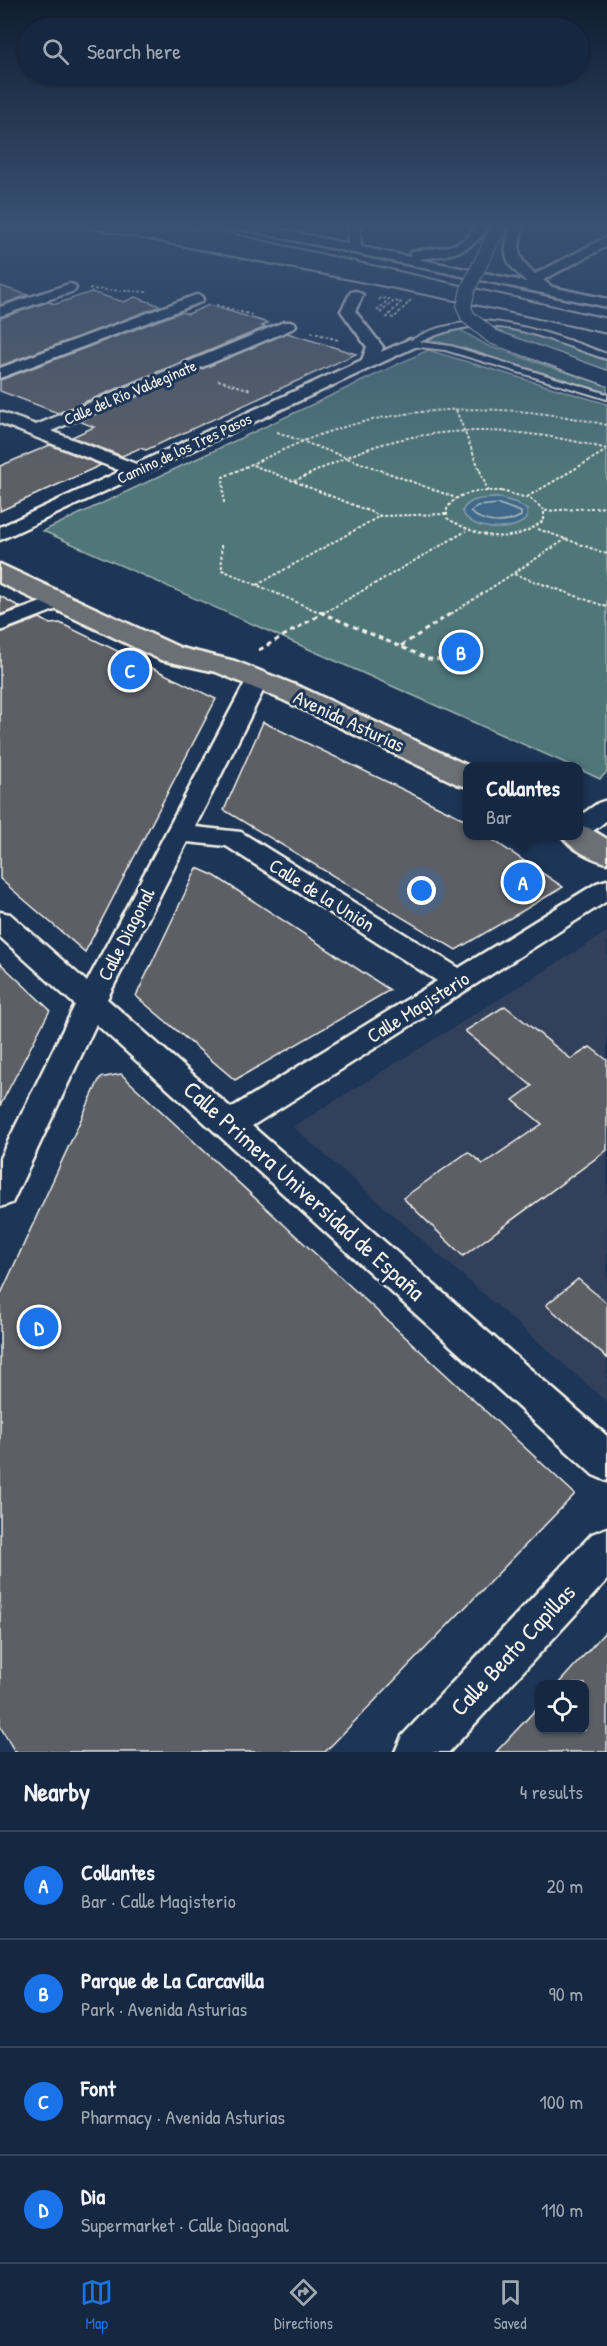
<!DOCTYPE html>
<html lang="en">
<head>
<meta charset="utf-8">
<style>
	:root { --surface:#162841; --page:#1f3048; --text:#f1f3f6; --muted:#9ea6b1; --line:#35445a; --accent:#1a73e8 }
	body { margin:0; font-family:"Patrick Hand",sans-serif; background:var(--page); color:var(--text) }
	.controls { position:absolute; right:18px; bottom:18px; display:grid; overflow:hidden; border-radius:12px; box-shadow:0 2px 4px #0004 }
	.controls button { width:54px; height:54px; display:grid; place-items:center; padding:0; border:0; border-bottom:2px solid var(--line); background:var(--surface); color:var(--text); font:30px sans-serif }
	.you { position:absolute; left:422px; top:891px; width:21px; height:21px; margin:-15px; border:4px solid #fff; border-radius:50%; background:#1a73e8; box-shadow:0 0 0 9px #1a73e833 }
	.badge { display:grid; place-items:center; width:39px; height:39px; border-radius:50%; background:var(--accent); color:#fff; font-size:20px; font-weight:700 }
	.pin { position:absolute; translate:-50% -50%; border:3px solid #fff; box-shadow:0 2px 6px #0006 }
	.popup { position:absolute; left:463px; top:762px; width:120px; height:78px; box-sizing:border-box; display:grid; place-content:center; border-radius:12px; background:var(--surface); filter:drop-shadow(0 2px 4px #0005); font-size:20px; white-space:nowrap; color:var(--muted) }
	.popup b { font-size:22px; color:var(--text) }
	.popup::after { content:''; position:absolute; left:50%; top:100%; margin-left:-12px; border:12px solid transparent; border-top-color:var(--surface) }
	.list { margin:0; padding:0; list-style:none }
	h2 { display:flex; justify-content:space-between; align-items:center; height:78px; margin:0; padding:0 24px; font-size:26px }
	h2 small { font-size:20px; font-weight:400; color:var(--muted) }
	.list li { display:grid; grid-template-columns:39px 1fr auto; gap:18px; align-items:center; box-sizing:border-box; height:108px; padding:0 24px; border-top:2px solid var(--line) }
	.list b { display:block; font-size:22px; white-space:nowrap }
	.list p { margin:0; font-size:20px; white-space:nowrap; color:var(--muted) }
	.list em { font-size:20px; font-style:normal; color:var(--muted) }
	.icon { flex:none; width:33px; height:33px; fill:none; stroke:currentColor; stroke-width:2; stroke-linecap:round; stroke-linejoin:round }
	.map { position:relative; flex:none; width:607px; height:1752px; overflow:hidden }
	.search { position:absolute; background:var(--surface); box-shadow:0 2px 4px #0004; left:18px; right:18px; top:18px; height:66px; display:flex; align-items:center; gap:15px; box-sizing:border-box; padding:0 21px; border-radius:33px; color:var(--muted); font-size:22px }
	.sheet { height:510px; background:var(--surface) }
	nav { display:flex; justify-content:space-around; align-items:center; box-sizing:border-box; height:84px; border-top:2px solid var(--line); background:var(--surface); font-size:16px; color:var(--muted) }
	nav a { display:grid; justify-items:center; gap:3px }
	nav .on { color:var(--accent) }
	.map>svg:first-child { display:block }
	.built { fill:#30415c }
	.green { fill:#4f7679; stroke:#a2b4b0; stroke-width:1.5 }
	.water { fill:#416989; stroke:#899faf; stroke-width:1.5 }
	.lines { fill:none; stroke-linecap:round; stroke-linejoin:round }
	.shore { stroke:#acbbc2; stroke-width:1.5 }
	.building { fill:#5c5e66; stroke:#f4f1e8; stroke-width:1.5 }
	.service-casing { stroke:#f4f1e8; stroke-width:4 }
	.minor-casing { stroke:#f4f1e8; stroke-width:5 }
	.primary-casing { stroke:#f4f1e8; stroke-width:5 }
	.path-far1 { stroke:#f4f1e8; stroke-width:2; stroke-dasharray:3 2; stroke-linecap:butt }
	.path { stroke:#f4f1e8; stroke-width:3; stroke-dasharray:5 4; stroke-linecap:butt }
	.service { fill:#1d3557; fill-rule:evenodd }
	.minor { fill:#1d3557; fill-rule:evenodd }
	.primary { fill:#6b6f75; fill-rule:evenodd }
	.rail { stroke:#f4f1e8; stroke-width:2 }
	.minor-bridge-casing { stroke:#f4f1e8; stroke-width:16; stroke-linecap:butt }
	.minor-bridge { stroke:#1d3557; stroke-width:14 }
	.labels { text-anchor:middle; stroke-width:6; stroke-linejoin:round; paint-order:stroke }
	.far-street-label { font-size:16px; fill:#f4f1e8; stroke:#1d3557 }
	.street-label { font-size:20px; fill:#f4f1e8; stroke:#1d3557 }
	.near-street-label { font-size:24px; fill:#f4f1e8; stroke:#1d3557 }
</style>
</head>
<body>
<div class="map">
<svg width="607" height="1752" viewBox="0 0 607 1752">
	<rect width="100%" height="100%" fill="#1d3557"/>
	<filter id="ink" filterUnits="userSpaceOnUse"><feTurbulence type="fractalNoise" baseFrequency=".0167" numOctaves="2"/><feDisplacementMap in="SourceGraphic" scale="12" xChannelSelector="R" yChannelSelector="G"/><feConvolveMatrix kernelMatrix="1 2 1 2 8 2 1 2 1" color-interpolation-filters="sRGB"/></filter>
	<g filter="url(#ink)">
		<!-- built -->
		<path class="built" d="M607,932V1402L293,1127Z"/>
		<!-- green -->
		<g class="green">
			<path d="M492,327L520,329L607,361V372L501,333Z"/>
			<path d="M459,329L488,346L607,386V393L437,341L422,340Z"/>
			<path d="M428,350L607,404V772L600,779L579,769L578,766H572L43,531Z"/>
		</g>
		<!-- water -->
		<path class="water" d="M500,498L517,503L527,510V518C514,533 471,532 462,511C469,497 487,498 500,498Z"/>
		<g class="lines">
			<!-- shore -->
			<path class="shore" d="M499,504L521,512V516C504,525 485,524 470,512L477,506Z"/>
		</g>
		<!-- building -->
		<g class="building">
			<path d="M0,286L28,295L0,305Z"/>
			<path d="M91,292L124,302L135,297L161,306L0,366V318L48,302L56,304Z"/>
			<path d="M209,305L268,323L262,326L266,327L58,413L0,391V380L181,312L188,314Z"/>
			<path d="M287,333L356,354L146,450L140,448L122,456L72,437L94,427L79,421Z"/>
			<path d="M50,445L101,465L0,511V466Z"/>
			<path d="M0,596L20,607L0,615Z"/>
			<path d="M40,618L50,624L60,623L216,699L85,952L0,879V633Z"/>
			<path d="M263,722L464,819L468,822V836H487L563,887L456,950L224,810Z"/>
			<path d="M197,868L215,876L390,990L235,1080L136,996Z"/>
			<path d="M0,963L50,1010L0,1106Z"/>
			<path d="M505,1006L571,1059L590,1047L607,1060V1150L463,1256L403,1198L468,1152L483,1164L542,1124L513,1100L532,1086L465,1031Z"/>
			<path d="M121,1074L575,1494L325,1752H15L0,1726V1296L100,1078Z"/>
			<path d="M578,1279L607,1303V1358L546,1305Z"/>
			<path d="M607,1630V1752H496L540,1705V1730H585V1684H558Z"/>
		</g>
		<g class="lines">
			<!-- service casing -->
			<g class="service-casing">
				<path id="service" d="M485,321C528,325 567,339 607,354V359C537,338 493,307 420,342L451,346L607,394V399L445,350L410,346L406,344C428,327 458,323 485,321Z"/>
			</g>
			<!-- minor casing -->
			<g class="minor-casing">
				<g id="minor">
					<path d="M231,224H256L348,244V224H360L361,247L410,257V252C435,246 464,252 477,224H489C476,253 447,256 418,259L527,282C502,261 503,254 511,224H523C518,249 514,256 535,274L607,237V246L543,280L552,287L607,299V307L237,228Z"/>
					<path d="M69,284L74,285L76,288L74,291L0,316V307Z"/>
					<path d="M356,291L363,295L355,311L383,347L381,352L410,339L418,344L415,347L0,540V527L121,471L0,423V412L36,425L284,322H294L296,325L294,328L51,431L136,464L362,360L367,347L341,311L351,292Z"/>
					<path d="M196,295L201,296L203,299L201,302L0,378V368Z"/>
					<path d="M58,596L65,598L68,602L65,606L0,631V617Z"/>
					<path d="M258,672L266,674L269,679L195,827L241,832L459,968L597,883L607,880V901L252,1126L607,1436V1481L593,1475L96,1024L12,1203L0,1207V1158L75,1005L0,937V912L10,914L87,982L247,679L250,674ZM187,842L226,846L437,981L231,1108L107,999Z"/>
					<path d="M607,800V820C594,830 586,840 569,836H578V817L598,803Z"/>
					<path d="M607,1528V1580L449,1752H395L402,1736L592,1534Z"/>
				</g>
			</g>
			<!-- primary casing -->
			<g class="primary-casing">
				<g id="primary">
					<path d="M0,564L181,648L235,661L303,688L469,766L468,787L457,784L283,700L216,672L161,660L0,583Z"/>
					<path d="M578,825L589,828L607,839V863C591,859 571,849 562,836H578Z"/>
				</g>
			</g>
			<!-- path-far1 -->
			<g class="path-far1">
				<path d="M89,289L147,292"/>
				<path d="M216,305L252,315"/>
				<path d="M377,311L389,299L381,298L378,301"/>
				<path d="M380,313L394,301L401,302L387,317L394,318L411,300"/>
				<path d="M311,332L338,340"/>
				<path d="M218,380L251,390"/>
				<path d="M456,410L488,491"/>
				<path d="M277,432L456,498"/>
				<path d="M253,465L381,516L446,514"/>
				<path d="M294,481C322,469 350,454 379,445C454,423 532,429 607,449"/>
				<path d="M501,491L531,499L544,510V520C512,546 479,538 447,518V509C457,490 482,491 501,491Z"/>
				<path d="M527,497L607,450"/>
				<path d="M224,503L223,477C258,462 292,444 328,432C418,402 515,404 607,425"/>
				<path d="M545,511L607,507"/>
				<path d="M538,529L607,554"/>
				<path d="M221,545L222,570L324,614"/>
				<path d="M514,574L607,607"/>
				<path d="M257,585L380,516"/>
				<path d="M322,614L466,531"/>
				<path d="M451,614L566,539"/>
			</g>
			<!-- path -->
			<g class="path">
				<path d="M320,612L429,659L470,662"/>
				<path d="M401,646L453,612"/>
				<path d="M259,650L325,612"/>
			</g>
			<!-- service -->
			<use href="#service" class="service"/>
			<!-- minor -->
			<use href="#minor" class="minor"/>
			<!-- primary -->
			<use href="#primary" class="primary"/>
			<!-- rail -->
			<g class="rail">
				<path d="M68,224L470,304L607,334"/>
				<path d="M169,224L198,230"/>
				<path d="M191,224L607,318"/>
			</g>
			<!-- minor-bridge casing -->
			<g class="minor-bridge-casing">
				<path id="minor-bridge" d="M500,224L468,289L464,307L468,317L493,337L607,378"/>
			</g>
			<!-- minor-bridge -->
			<use href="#minor-bridge" class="minor-bridge"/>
		</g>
	</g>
	<!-- sky -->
	<linearGradient id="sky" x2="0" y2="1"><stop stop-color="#101d30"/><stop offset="0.48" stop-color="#3a5174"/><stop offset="1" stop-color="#3a5174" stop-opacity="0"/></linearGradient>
	<rect width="607" height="470" fill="url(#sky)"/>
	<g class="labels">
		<!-- far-street labels -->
		<g class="far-street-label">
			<text transform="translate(130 392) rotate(-23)" y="6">Calle del Río Valdeginate</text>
			<text transform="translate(184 448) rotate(-25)" y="6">Camino de los Tres Pasos</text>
		</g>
		<!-- street labels -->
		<g class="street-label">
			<text transform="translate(349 721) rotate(25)" y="7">Avenida Asturias</text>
			<text transform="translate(322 895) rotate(32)" y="7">Calle de la Unión</text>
			<text transform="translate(126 934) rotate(-63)" y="7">Calle Diagonal</text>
			<text transform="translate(418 1007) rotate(-32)" y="7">Calle Magisterio</text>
		</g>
		<!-- near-street labels -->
		<g class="near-street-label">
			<text transform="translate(304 1191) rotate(42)" y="8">Calle Primera Universidad de España</text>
			<text transform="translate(513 1650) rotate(-47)" y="8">Calle Beato Capillas</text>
		</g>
	</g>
</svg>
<div class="controls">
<button><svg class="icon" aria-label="locate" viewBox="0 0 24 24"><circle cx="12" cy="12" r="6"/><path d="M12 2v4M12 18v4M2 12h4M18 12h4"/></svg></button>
</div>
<div class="you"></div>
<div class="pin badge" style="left:523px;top:882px">A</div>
<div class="popup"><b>Collantes</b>Bar</div>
<div class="pin badge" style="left:461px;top:652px">B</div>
<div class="pin badge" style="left:130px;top:670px">C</div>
<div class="pin badge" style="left:39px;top:1327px">D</div>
<div class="search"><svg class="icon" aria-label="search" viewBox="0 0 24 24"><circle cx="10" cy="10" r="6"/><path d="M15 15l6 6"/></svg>Search here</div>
</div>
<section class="sheet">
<h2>Nearby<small>4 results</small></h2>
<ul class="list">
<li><span class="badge">A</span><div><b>Collantes</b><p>Bar · Calle Magisterio</p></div><em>20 m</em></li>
<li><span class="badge">B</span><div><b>Parque de La Carcavilla</b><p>Park · Avenida Asturias</p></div><em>90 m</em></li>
<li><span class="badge">C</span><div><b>Font</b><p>Pharmacy · Avenida Asturias</p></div><em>100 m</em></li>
<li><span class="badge">D</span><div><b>Dia</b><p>Supermarket · Calle Diagonal</p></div><em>110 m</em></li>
</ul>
</section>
<nav>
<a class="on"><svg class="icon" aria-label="map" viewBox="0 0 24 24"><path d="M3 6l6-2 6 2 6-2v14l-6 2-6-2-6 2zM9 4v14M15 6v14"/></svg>Map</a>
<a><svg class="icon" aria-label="directions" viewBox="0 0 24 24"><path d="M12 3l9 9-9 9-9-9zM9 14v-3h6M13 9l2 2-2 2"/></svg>Directions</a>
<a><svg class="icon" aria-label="saved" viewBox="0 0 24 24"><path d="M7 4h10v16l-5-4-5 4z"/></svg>Saved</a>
</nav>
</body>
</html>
